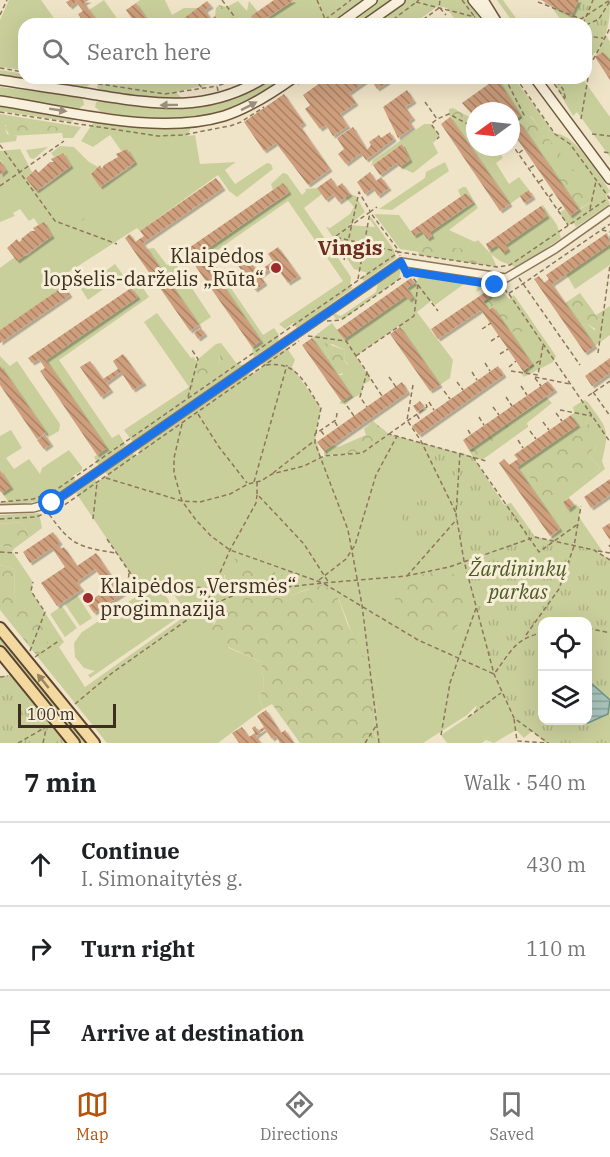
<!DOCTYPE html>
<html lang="en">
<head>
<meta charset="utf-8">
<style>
	:root { --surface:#fff; --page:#f2f2f2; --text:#202124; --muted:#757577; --line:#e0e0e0; --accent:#b45309 }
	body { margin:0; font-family:"IBM Plex Serif",serif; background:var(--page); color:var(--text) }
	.controls { position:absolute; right:18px; bottom:18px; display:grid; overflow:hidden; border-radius:12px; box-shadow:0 6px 24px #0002 }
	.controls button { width:54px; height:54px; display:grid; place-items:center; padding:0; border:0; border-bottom:2px solid var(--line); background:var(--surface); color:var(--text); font:30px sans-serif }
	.compass { position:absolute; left:466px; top:102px; width:54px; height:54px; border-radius:50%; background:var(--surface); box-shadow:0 6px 24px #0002; rotate:255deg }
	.scale { position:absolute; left:18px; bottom:15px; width:98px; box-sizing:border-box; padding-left:6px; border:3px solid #3d2e20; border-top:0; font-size:16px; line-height:21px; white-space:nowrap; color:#3d2e20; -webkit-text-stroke:4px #f7eed8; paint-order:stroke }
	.stop { position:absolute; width:18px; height:18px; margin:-14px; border:4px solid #1a73e8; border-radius:50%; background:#fff }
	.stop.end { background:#1a73e8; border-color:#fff; box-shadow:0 2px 6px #0008 }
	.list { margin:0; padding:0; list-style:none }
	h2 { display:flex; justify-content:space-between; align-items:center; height:78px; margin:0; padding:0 24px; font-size:26px }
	h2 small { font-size:20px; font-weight:400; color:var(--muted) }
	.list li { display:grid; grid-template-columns:39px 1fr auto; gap:18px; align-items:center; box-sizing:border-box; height:84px; padding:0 24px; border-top:2px solid var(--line) }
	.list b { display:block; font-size:22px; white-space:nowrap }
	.list p { margin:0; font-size:20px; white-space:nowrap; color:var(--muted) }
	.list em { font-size:20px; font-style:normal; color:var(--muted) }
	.icon { flex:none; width:33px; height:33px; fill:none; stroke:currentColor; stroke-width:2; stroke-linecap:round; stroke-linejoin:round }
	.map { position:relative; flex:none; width:610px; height:743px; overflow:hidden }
	.search { position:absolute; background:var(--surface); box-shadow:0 6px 24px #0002; left:18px; right:18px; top:18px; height:66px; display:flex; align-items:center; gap:15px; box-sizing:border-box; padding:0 21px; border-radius:18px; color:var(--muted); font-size:22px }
	.sheet { height:330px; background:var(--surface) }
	nav { display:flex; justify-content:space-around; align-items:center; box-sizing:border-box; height:84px; border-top:2px solid var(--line); background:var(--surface); font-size:16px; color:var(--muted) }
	nav a { display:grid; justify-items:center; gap:3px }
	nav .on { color:var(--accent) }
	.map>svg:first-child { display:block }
	.green { fill:#c9cf9b; fill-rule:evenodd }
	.forest { fill:url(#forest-crowns) }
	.park { fill:url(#park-tufts); fill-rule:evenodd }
	.water { fill:url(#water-rules); stroke:#6f938a; stroke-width:1.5 }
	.building { fill:url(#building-back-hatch); filter:url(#shadow) }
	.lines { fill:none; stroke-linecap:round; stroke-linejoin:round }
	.street-casing { stroke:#8d765c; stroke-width:10 }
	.secondary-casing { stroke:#6f573f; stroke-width:12 }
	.primary-casing { stroke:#5b4430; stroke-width:14 }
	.path { stroke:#8d765c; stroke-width:1.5; stroke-dasharray:4.5 3; stroke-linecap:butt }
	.street { stroke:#faf1dc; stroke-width:7 }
	.secondary { stroke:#faf1dc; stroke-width:9 }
	.primary { stroke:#f3d9a0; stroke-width:10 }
	.oneway { fill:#9c907e }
	.oneway2 { fill:#988460 }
	.route { stroke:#1a73e8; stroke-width:8 }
	.poi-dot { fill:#9e2a2b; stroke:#f7eed8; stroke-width:2 }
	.labels { text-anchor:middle; stroke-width:6; stroke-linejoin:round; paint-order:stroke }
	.poi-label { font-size:20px; fill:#3d2e20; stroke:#f7eed8; text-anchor:end }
	.park-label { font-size:20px; font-style:italic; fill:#4d5a26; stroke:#f7eed8 }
	.neighbourhood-label { font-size:21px; font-weight:bold; fill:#6b2e1e; stroke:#f7eed8 }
</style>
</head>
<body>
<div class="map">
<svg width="610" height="743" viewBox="0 0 610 743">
	<defs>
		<pattern id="forest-crowns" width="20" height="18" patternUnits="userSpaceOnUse" patternTransform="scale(1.5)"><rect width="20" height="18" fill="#c9cf9b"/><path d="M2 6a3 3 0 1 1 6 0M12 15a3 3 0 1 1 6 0" fill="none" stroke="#aeb285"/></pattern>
		<pattern id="park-tufts" width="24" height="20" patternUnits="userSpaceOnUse" patternTransform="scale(1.5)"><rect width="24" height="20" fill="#c9cf9b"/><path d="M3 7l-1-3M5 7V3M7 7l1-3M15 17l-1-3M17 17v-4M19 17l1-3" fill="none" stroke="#aeb285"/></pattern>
		<pattern id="water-rules" width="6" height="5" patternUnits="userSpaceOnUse" patternTransform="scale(1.5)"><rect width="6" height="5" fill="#a9c4bc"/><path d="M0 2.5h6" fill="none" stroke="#8ba098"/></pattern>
		<pattern id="building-back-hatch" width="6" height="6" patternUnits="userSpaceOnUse" patternTransform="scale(1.5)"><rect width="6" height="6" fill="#cf9f7d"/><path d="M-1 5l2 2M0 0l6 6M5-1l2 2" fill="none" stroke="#a98266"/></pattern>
		<filter id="shadow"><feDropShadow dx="2.5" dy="2.5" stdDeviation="0" flood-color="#0004"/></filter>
	</defs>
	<rect width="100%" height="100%" fill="#f0e4c8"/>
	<!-- green -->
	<g class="green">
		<path d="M9,0H41L58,24H24V70L0,67V20Z"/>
		<path d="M104,0L121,24H99L89,10Z"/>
		<path d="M140,0H165L172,15L184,8H198L176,24H150L136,3Z"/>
		<path d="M294,0H364L331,24H260Z"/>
		<path d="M378,0H392L360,24H345Z"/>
		<path d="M406,0H468L486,24H458L447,8L438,6L413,24H379L380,19Z"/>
		<path d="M497,0H503L520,24H514Z"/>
		<path d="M238,1L247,11L249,1L258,12L251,16L257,24H240L227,7Z"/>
		<path d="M606,35L610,42V60L603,52L595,57Z"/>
		<path d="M0,70L24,74V78H50L90,84L84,89L0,76Z"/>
		<path d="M99,78H237L176,92L184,101L100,92L97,87Z"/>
		<path d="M271,78H286C220,125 179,124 101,112L95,107L96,102L101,100C160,110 220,116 271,78Z"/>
		<path d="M497,78H514L555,134C573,131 600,177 610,191L606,196L610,204L576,227L573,222L568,226L559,213L565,209L570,216L591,202L531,116L511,129V121L519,114Z"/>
		<path d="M551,78H582L610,117V157L577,112L573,116Z"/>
		<path d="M0,87L79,97L83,99L84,105L78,109L0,96Z"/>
		<path d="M0,105L83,118L84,121L74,119L72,122L0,111Z"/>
		<path d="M0,114L81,127L73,138H69V131L5,125L7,134L17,136L16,141L0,143Z"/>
		<path d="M95,120L151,128L191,126L188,136L195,135L200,164L236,162L225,170L235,184L267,163L271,164L273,169L237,197L229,191L218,175L140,231L137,228L58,279L64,286L0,330V268L15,257L27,256L52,236L44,223L39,226L34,218L29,221L20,209L13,213L15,216L0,222V175L6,170L0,160V151L20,149L32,172L26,178L36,191L45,187L71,166L63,153L54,157L51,153L60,146L74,147L89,162L98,167L91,174L101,187L129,169L135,162L127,149L122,152L110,135L93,147L81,141Z"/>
		<path d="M424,124H431L440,136L433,143L438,153L413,173L400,167L410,160L402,144L371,166L373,160Z"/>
		<path d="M48,147L34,159L30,158L26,150Z"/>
		<path d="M482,147H501L498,149L503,158L496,163L509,184L519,177L529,190L510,204L482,163L488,155Z"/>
		<path d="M445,162L449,171L392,210L379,209L425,178L426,172Z"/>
		<path d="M283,173L287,174L302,195L306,191L305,189L317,188L322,194L304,208L351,277L350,286L353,288L297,328L293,323L285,329L279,324L343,281L288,201L209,256L263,335L274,328L279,335L278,341L254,357L252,347L261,341L201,253L289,193L273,190L271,184Z"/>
		<path d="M463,187H466L478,208L449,230L475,242L478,240L490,253L489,250L497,245L503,253L505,245L547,216L541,206L543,205L557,225L561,238L518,268L500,261L491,254L419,246V252L400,249L374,214L399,215L414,236L422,231L428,239L432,236L430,232L473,203L466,193L461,197L458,190Z"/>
		<path d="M350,194L356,196L365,212L349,225L375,227L369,218L371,217L394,250L396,258L364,281L361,278L368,273L354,269L326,227L330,228L350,214L354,207L345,197Z"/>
		<path d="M610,244V265L575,289L566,274Z"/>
		<path d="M154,248L167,265L174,261L211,317L199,325L147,249Z"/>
		<path d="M115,264L123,275L88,300L81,289Z"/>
		<path d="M407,266L468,278V281L435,305L431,301L417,312L453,360L450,378L440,385L399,326L356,356L371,380L363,385L361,394L342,404L339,403L351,395L337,375H342L348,364L344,360L345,350L332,344L324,348L329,357L327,360L312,338L332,323L344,339L406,296L409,300L413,297L407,288L417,281L422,271Z"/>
		<path d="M401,267L399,279L345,318L336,319L332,313L341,316L376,292L378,282Z"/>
		<path d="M132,278L137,279L149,297L59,360L112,438L119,434L126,445L99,466L94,457L106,448L46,360L137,298L131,288Z"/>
		<path d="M480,279L493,281L489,287L503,292L509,299L514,295L556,356L553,362L524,377L521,373L532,364L509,331L516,333L495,293L490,296L484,288L476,292Z"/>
		<path d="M610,306V335L595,346L581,326L588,324L594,330L604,326L596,315Z"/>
		<path d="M157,313L191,358L194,357L196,361L216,344L221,343L237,364L243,365L133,442L124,430L189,387L144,322ZM220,354L235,365L189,397L197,364L219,367Z"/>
		<path d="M287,348L295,360L292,367L321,408L315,436L321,457L362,453L389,434L473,457L504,505L511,503L535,537L549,540L560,529L517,467L578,425L571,415L574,413L573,407L584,400L588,402C607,429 610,428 602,461L605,469L563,502L568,509L576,504L581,509L579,517L603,552L596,551L610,560L588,622H542V720H581L610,743H546L532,731L524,738L516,730L494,743L486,740L482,743H447L441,735L474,713L477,705L467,715L423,743H377L374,726L378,697L374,678L361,657L338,597L308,589L291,595L287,577L258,567L224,575L229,599L213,624L229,648L261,662C262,676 268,685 259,697L263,709L218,743H107L37,656L49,647L15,596L14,569L0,565V546L15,548L12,551L33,582L31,591L64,642L59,647L85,687L188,614L167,585L152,583L139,586L76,493L95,479L97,482L108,475L105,472L133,452L135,457L142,452L137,449L249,372L250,376L265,365L260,364ZM587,422L597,447L588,453L600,469L551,508Z"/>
		<path d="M0,356L10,366L17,361L60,424L59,431L47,438L46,432L0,365Z"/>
		<path d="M11,430L22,448L6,458L14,469L29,459L40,474L42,468L69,450L82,467V470L73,476L76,482L49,500L0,507V502L8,501L2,493L11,487L0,470V436Z"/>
		<path d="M39,513L42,528L30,537L22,522L0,524V515Z"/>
		<path d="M148,589C165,589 174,602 170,618L177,614L179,617L90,678L88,675L95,671L84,668L75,657L74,643L82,632Z"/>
		<path d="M77,595L92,618L80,626L65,604Z"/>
		<path d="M62,606L77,628L65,637L50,614Z"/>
		<path d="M0,634L63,711L56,716L0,647Z"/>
		<path d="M66,715L89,743H78L59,720Z"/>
	</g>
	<!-- forest -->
	<g class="forest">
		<path d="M219,5L227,7L240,24H221L215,16L216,8Z"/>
		<path d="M453,108L475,120V147H482L488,155L482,163L449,115V109Z"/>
		<path d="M530,116L593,194L591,202L579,209L520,123Z"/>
		<path d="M9,121L66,128L70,131L69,138H63L62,133L10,136L5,127Z"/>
		<path d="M423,242L491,254L497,267L418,255L420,243Z"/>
		<path d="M495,293L500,294L523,330L520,334L509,331L493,307L489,310L483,301Z"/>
		<path d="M580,293L604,326L601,333L588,324L581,326L565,303Z"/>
		<path d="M325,343L345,350L344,360L350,368L347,372L337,375L327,360L329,357L324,348Z"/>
		<path d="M223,352L235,365L188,398L197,364L205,361L219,367L220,354Z"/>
		<path d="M546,397L552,403L527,423L528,427L482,460L473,457L469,450Z"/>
		<path d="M373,421L389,434L362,453L324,456V451L332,445L338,447L366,435L364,429Z"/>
		<path d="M588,422L597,447L588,453L600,469L551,509L523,467Z"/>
		<path d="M22,522L30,537L15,548L0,546V524Z"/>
		<path d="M234,559C248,557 272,572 287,577L291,595L322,585L336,592L347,623L374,678L378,696L374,726L377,743H300L272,704L263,709L259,697C268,685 262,676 261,662L220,643L210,631L229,599C227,584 219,570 234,559Z"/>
		<path d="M0,565L14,569L15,596L46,632L49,647L37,656L0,610Z"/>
		<path d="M447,570L460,578L466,588C465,598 465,611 461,620C457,629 441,642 431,640C416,638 394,611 395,596C408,575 424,573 447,570Z"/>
	</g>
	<!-- park -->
	<g class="park">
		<path d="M579,0H610C610,25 607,45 586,61V24H564L553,9Z"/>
		<path d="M96,206L102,213L85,230L80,222Z"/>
		<path d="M446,452L454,453L458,459L454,504L433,459L437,454Z"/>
		<path d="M460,452L473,457L504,505L511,503L535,537L594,550L610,560V743H548L514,718L494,674L464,561L456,514ZM542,622H588V720H542Z"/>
		<path d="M439,490L454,518L414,541L398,513Z"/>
		<path d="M13,674L68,743H0V677Z"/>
	</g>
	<!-- water -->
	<path class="water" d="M588,648L591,683L610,700L608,714L588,723L581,721L588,720Z"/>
	<!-- building -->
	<g class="building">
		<path d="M70,0H89L84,3L99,24H85L78,14L83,11L76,2L70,7L66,2Z"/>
		<path d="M274,0H294L257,24L251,16Z"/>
		<path d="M541,0H579L571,16Z"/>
		<path d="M207,1L211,6L205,10L211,19L215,16L221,24H207L203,19L196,24H176Z"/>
		<path d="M136,3L150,24H136L126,10Z"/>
		<path d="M603,52L610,60V80L595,57Z"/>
		<path d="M327,78H385L388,82L377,89L370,78L349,93L356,103L340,114L348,126L333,136L326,125L320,129L305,109L310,105L303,95Z"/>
		<path d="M497,78L520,115L511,121V111H500L496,106L489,111H475V117L462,103Z"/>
		<path d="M407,90L414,101L405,107L413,118L409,121L413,127L398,138L383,107Z"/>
		<path d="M284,94L304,123L300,126L330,169L308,185L276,143L264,151L244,122Z"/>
		<path d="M450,117L510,204L500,211L441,124Z"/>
		<path d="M520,123L579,209L570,216L511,130Z"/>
		<path d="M353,127L367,150L371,145L369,142L379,135L381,138L390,132L394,139L366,160L361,153L346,164L338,154L344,149L337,138Z"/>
		<path d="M402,144L410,160L400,167L397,163L380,175L373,165Z"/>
		<path d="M127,149L135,162L100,187L91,174L100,165L102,169L104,165L118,157L116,154Z"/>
		<path d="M63,153L71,166L36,191L26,178L36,169L38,173L50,162H54L51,159Z"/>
		<path d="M0,161L6,170L0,175Z"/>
		<path d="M370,172L376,181L381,177L389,188L378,196L373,188L365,194L357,182Z"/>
		<path d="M216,178L223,188L143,243L199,325L190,331L125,238L130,234L135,242L144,236L140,231Z"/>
		<path d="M331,178L337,187L342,183L350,194L339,202L333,194L326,200L317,188Z"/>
		<path d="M283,183L289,192L201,253L261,341L252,347L194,264L199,261L193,252L186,257L183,252Z"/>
		<path d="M529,190L533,197L524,203L520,196Z"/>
		<path d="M466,193L473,202L430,232L432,236L427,239L422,231L414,236L411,231Z"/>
		<path d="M541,206L547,216L505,245L508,249L503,253L497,245L489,250L486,244Z"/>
		<path d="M44,222L52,236L17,261L7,248L17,239L19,242L22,240L21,239L31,231H35L33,228Z"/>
		<path d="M607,233L610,244L552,284L595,346L585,353L534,279L539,276L544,283L549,279L546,275Z"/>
		<path d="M278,247L299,276L288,283L275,265L260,276L265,283L255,290L235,261L245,254L258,272L273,261L268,254Z"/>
		<path d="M411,278L415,283L407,288L413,297L409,300L406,296L344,339L337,330Z"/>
		<path d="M64,286L70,295L0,343V330Z"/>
		<path d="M131,288L138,297L46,360L107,448L97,455L40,371L45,368L39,359L32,363L28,358Z"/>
		<path d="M487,291L490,296L483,301L489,310L493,307L532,364L523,371L481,310L438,339L431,329Z"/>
		<path d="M400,327L440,385L430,391L390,334Z"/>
		<path d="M201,328L205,334L198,339L194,333Z"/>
		<path d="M312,338L351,395L342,402L302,345Z"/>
		<path d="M123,354L144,383L133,390L121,372L106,383L111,390L101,397L80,367L90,361L103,379L118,369L113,361Z"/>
		<path d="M610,358V373L592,386L585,376Z"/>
		<path d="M0,365L46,432L37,439L0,385Z"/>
		<path d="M498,366L504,375L419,435L412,426Z"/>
		<path d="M548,381L555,390L469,450L463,440Z"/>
		<path d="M402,382L408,392L324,451L317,442Z"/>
		<path d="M420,401L424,407L417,412L413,406Z"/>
		<path d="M571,415L578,425L517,467L560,529L550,536L499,463L504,459L509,465L518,459L514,455Z"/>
		<path d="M45,435L51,444L44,449L37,440Z"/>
		<path d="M0,470L11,487L2,493L0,491Z"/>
		<path d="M610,479V495L591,508L584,497Z"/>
		<path d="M569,498L574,505L568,510L563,502Z"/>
		<path d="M610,523V540L602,528Z"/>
		<path d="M53,532L60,542L58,544L61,549L64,547L77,566L96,553L113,578L111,579L114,584L117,583L124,593L94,613L87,603L109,588L95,569L77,582L82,589L57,606L41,583L65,567L52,548L30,563L23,552Z"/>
		<path d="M266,710L281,733L285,730L294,743H280L276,736L272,739L265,729L256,736L261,743H239L232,733L242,727L249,737L255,733L252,728L255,726L258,731L264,727L257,716Z"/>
	</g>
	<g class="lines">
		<!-- street casing -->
		<g class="street-casing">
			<path id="street" d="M0,509L33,508L52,503L401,262L506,278L555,249L610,210"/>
		</g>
		<!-- secondary casing -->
		<g class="secondary-casing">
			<g id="secondary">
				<path d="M473,0L493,24"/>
				<path d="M483,0L496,21"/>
				<path d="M339,24L372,0"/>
				<path d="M366,24L400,0"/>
				<path d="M535,78L610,179"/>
				<path d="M0,80C30,85 61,89 91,94C154,104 206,114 264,78"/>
				<path d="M0,101C68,111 157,136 224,116C249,108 272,93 293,78"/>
			</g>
		</g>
		<!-- primary casing -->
		<g class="primary-casing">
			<g id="primary">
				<path d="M0,628L94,743"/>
				<path d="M0,652L74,743"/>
			</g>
		</g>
		<!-- path -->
		<g class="path">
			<path d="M222,0L240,24"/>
			<path d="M317,0L325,19"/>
			<path d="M462,0L480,24"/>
			<path d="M416,2L475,17"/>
			<path d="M538,2L581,19L610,0"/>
			<path d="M440,8L446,15"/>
			<path d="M0,15L7,0"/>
			<path d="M319,24L351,0"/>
			<path d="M387,24L419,0"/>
			<path d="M417,24L439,8L440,0"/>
			<path d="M583,24L593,0"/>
			<path d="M586,25L599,19L610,1"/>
			<path d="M586,36L603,38"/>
			<path d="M0,68L24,72"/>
			<path d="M586,73L610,28"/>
			<path d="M61,78L165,94L217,86"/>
			<path d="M194,78L202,88"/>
			<path d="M505,78L524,115L511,127"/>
			<path d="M516,78L555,134L570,144L610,199"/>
			<path d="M550,78L565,99"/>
			<path d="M551,80L554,78L563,89L566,100"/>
			<path d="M298,84L308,78"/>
			<path d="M218,91L217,86L241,78"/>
			<path d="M425,102L437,119L449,114L475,128"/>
			<path d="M0,112L158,136L183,135L229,126"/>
			<path d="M581,119L589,72"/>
			<path d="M436,120L431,124L440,136L437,139"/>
			<path d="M230,126L241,122L264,107"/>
			<path d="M592,134L610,136"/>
			<path d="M511,140L516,137"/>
			<path d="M511,143L568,225"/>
			<path d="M0,145L55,221L117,244"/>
			<path d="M604,152L610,153"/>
			<path d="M519,153L524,149"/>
			<path d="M530,168L535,165"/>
			<path d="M539,182L544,179"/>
			<path d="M0,186L64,141"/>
			<path d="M549,197L554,193"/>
			<path d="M590,209L596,181"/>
			<path d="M558,210L563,206"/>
			<path d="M602,230L610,232"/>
			<path d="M336,236L370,212L399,251"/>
			<path d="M330,240L335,237L399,252L400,256"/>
			<path d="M344,260L359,192L370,211"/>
			<path d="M519,278L580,365"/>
			<path d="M358,279L370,212L377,207"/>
			<path d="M418,285L438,311"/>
			<path d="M509,294L610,442"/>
			<path d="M327,321L341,320L411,271L495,285L504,288L508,294L610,224"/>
			<path d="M482,329L491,323"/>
			<path d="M308,336L346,341L367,372L360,397L367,407"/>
			<path d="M491,341L499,336"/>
			<path d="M598,353L610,265"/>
			<path d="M500,354L508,349"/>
			<path d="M356,356L414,316L418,284L405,269"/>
			<path d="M485,363L490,371"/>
			<path d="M266,365C299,361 304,384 321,408L316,433"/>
			<path d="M509,367L516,361"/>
			<path d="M511,371L538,375L543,345"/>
			<path d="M472,372L477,380"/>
			<path d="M524,372L539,361"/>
			<path d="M367,373L382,396"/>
			<path d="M389,377L396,387"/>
			<path d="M535,377L570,384"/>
			<path d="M535,378L541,386"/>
			<path d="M457,382L463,390"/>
			<path d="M413,385L407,420L421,441L456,513"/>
			<path d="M521,386L527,395"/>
			<path d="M444,391L450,399"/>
			<path d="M593,392L610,416"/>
			<path d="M588,396L610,381"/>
			<path d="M188,397L198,359L192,350"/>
			<path d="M506,397L512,406"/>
			<path d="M429,402L434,410"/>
			<path d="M347,406L354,416"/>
			<path d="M493,407L499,415"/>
			<path d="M560,410L592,416"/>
			<path d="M337,413L336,420L315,434V443L348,530L362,605L379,743"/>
			<path d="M556,413L562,421"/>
			<path d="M198,414L219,447L247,483"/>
			<path d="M417,415L420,420"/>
			<path d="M479,417L484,425"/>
			<path d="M335,422L338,427"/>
			<path d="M543,422L549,430"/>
			<path d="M182,424L174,458V473L182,501L196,520L211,536L230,550L323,583L406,576L449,567L535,537L594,550L610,560"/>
			<path d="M468,430L471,435"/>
			<path d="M321,431L325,436"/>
			<path d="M530,431L536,439"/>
			<path d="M389,434L427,407L426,404"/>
			<path d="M518,440L523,448"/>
			<path d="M460,453L456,514L464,561L494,674L514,718L548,743"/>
			<path d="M473,457L539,552L578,524"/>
			<path d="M273,473L314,441"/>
			<path d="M106,478L182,501L200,502L230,494L248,484L261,481L272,474L304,466L324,456L362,453L389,434L486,461"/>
			<path d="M254,482L287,365"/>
			<path d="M257,482V494L304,544L329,583"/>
			<path d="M1,502L33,499L53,492L399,252L497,267L510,265L610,197"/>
			<path d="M49,514C71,545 78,547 116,553"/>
			<path d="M0,519L36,517L63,506L299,341"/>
			<path d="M93,519L97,483"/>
			<path d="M107,539L135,580L240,592"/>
			<path d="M609,545L610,547"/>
			<path d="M598,551L610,553"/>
			<path d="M0,552L18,553"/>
			<path d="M129,573L127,591L137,583L135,581"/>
			<path d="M407,576L457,519"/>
			<path d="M319,580L346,559L355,545L376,475L397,436"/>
			<path d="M205,607L230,550L256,503L257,495"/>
			<path d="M588,628L610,633"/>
			<path d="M526,635L559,589L574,546L581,506"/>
			<path d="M30,651L45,612L31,591L33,582"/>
			<path d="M35,657L60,640"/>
			<path d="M0,677L8,676"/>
			<path d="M75,704L112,673L204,608L242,592L323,583L418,640L494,674C510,653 515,638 542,633"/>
			<path d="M468,717L501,693"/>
			<path d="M514,719L517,741L549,743"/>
			<path d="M441,735L450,683L476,608"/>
			<path d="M18,743L48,726"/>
			<path d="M43,743L46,729"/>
			<path d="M365,743L376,726"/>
		</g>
		<!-- street -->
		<use href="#street" class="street"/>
		<!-- secondary -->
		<use href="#secondary" class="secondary"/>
		<!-- primary -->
		<use href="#primary" class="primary"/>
	</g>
	<!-- one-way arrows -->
	<defs><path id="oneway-solid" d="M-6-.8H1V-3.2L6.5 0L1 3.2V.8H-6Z" transform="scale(1.5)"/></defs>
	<g class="oneway">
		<use href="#oneway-solid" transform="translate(169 105) rotate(179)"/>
		<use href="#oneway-solid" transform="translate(249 106) rotate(-27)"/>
		<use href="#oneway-solid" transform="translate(58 110) rotate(9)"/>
	</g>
	<use class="oneway2" href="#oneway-solid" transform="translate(43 681) rotate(-129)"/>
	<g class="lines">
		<!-- route -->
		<path class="route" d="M52,503L401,262L407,274L411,272L495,285"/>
	</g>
	<!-- markers -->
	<g class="poi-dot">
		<circle cx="276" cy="268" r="6"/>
		<circle cx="88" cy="598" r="6"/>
	</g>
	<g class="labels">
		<!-- poi labels -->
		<g class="poi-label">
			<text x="264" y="263">Klaipėdos<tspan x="264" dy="23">lopšelis-darželis „Rūta“</tspan></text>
			<text x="100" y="593" text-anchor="start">Klaipėdos „Versmės“<tspan x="100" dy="23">progimnazija</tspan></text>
		</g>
		<!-- park labels -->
		<g class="park-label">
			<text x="518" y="576">Žardininkų<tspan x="518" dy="23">parkas</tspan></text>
		</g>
		<!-- neighbourhood labels -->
		<g class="neighbourhood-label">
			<text x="350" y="255">Vingis</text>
		</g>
	</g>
</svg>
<div class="controls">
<button><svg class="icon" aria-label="locate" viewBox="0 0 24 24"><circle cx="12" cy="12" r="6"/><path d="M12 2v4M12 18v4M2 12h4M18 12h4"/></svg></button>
<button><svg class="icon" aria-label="layers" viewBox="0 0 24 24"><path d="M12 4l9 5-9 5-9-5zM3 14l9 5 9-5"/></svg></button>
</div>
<svg class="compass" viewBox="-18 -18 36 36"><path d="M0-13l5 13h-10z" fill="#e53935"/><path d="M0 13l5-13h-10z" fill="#757577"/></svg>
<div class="scale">100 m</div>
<div class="stop" style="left:52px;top:503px"></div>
<div class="stop end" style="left:495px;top:285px"></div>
<div class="search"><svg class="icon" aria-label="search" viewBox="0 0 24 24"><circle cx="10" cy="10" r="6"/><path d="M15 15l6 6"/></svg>Search here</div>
</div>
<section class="sheet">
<h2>7 min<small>Walk · 540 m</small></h2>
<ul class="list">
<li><svg class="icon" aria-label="ahead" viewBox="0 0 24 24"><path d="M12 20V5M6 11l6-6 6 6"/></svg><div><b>Continue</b><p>I. Simonaitytės g.</p></div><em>430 m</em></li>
<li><svg class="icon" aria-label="right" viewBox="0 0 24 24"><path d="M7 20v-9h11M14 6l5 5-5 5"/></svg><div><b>Turn right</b></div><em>110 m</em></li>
<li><svg class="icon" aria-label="arrive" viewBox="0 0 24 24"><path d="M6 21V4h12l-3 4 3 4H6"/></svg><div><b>Arrive at destination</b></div></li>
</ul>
</section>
<nav>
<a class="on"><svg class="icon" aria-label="map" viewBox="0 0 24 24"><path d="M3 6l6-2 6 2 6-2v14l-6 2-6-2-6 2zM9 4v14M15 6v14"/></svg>Map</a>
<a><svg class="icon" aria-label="directions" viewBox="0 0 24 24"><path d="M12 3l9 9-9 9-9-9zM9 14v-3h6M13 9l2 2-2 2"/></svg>Directions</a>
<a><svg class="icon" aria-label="saved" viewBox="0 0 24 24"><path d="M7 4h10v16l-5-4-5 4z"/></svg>Saved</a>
</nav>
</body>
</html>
